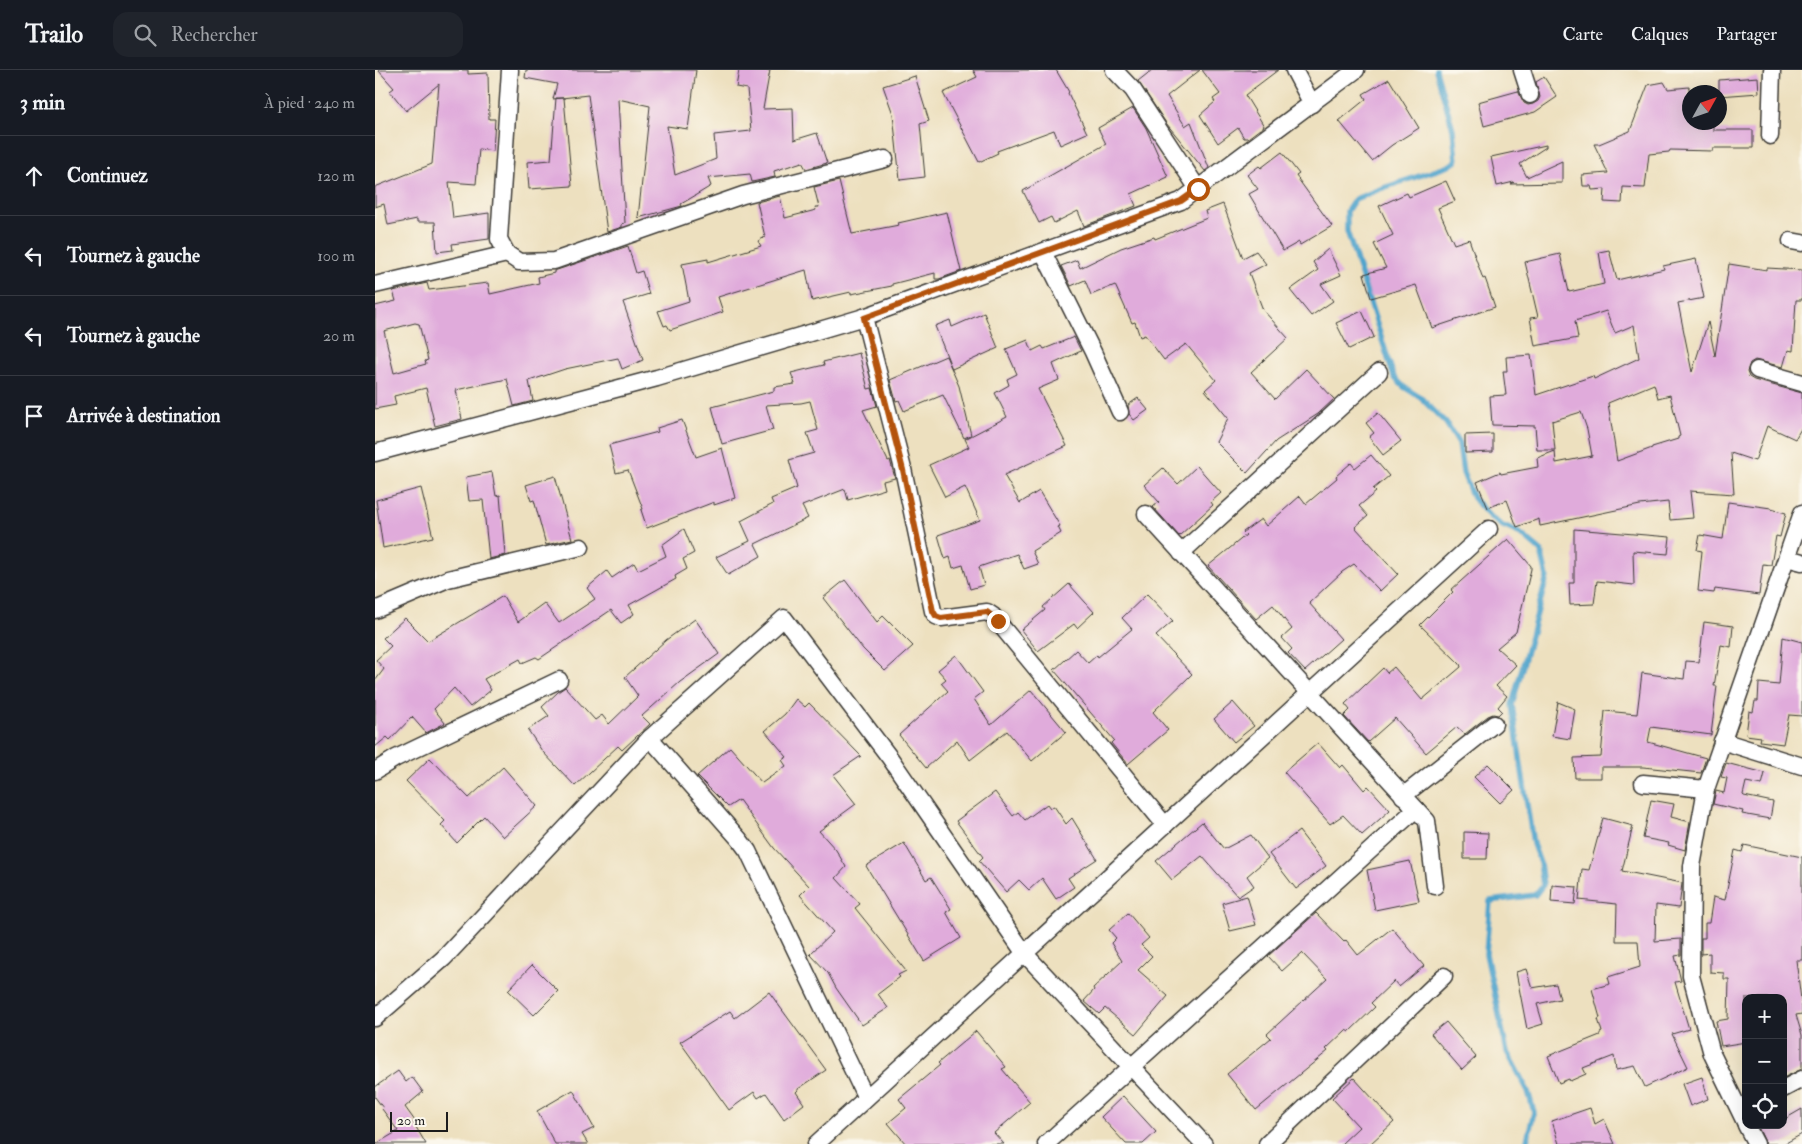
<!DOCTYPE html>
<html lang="fr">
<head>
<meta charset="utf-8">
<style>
	:root { --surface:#171b24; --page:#20242c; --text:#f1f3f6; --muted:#9ea1a6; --line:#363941 }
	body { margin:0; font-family:"IM FELL Double Pica",serif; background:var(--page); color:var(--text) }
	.controls { position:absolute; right:15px; bottom:15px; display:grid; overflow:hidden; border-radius:10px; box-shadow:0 5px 20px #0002 }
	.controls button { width:45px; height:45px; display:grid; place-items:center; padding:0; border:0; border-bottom:1px solid var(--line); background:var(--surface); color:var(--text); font:25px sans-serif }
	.compass { position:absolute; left:1307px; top:15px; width:45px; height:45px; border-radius:50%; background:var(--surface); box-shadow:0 5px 20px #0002; rotate:50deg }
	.scale { position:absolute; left:15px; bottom:12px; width:58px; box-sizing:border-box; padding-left:5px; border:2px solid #1c1c1c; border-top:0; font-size:14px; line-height:18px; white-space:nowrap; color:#1c1c1c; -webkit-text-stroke:4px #fbf7ec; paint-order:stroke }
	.stop { position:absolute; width:15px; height:15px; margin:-11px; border:4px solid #b45309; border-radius:50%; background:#fff }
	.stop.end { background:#b45309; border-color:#fff; box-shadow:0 1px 5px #0008 }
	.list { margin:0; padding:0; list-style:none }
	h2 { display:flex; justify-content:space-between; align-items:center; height:65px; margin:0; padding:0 20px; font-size:21px }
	h2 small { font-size:16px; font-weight:400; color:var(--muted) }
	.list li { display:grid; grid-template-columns:32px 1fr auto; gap:15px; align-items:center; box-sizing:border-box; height:80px; padding:0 20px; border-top:1px solid var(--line) }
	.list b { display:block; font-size:19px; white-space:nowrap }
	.list em { font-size:16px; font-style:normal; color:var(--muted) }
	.icon { flex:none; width:28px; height:28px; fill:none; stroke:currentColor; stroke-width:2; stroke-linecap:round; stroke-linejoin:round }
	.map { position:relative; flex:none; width:1427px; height:1074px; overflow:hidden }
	header { display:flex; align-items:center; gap:30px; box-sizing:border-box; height:70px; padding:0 25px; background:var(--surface); border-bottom:1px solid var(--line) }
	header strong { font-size:24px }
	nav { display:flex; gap:28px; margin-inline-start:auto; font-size:18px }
	.search { width:350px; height:45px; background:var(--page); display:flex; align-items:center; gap:12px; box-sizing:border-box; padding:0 18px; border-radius:15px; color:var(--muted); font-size:19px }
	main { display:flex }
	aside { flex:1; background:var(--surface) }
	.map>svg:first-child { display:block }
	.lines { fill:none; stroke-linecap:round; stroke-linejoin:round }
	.stream { stroke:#51a4cc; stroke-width:5.5 }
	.building { fill:#e0abdb; fill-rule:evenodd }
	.street-casing { stroke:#3b3934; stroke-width:19 }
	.street { stroke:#fff; stroke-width:16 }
	.route { stroke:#b45309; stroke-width:6 }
</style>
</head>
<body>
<header>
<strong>Trailo</strong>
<div class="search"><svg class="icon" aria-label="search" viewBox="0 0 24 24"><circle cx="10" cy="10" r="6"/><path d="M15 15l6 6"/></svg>Rechercher</div>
<nav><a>Carte</a><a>Calques</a><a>Partager</a></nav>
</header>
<main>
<aside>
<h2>3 min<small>À pied · 240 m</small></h2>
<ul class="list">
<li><svg class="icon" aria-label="ahead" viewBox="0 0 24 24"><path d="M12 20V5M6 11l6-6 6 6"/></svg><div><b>Continuez</b></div><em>120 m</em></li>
<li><svg class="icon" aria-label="left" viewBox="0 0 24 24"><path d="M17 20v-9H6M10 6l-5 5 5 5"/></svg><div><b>Tournez à gauche</b></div><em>100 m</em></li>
<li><svg class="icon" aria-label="left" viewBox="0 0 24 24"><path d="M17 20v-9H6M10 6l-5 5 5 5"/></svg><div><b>Tournez à gauche</b></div><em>20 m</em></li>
<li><svg class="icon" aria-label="arrive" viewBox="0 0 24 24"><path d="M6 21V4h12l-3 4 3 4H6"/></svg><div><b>Arrivée à destination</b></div></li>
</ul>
</aside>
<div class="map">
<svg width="1427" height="1074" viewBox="0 0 1427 1074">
	<rect width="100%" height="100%" fill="#fbf7ec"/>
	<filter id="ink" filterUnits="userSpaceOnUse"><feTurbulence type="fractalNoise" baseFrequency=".02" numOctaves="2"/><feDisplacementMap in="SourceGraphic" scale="10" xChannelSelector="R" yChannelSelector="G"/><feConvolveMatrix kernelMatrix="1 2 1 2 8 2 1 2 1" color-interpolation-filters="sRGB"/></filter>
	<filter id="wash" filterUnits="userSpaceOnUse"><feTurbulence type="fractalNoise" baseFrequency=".0096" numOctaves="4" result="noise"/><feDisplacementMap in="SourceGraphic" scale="20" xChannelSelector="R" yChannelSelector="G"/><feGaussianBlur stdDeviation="1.12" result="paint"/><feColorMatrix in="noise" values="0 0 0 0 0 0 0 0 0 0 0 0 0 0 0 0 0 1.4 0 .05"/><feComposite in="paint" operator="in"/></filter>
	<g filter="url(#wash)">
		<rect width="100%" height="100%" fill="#ede0bf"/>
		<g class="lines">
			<!-- stream -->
			<path class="stream" d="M1061,0L1078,59L1081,91L1074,96L1005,119L980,129L972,141V161L1019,307L1029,317L1046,328L1071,353L1084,374L1088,403L1098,428L1116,448L1128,456L1146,464L1166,481L1172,507L1137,635L1158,774L1165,793L1168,815L1160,825L1115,831L1111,884L1132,982L1153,1021L1159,1042L1151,1074"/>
		</g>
		<g id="blocks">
			<!-- building -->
			<g class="building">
				<path d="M3,0H93V4L113,3L114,49H120L118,81L104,79L101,114L74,112L78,148L114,143V169L77,174L78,180L62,182L60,152H42V149L13,155L9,134L0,137V117L57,94L64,14L31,41L15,21L19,18Z"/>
				<path d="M151,0H321L313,59L292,56L300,105L341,89L339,65L376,61L372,19L361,17L364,0H395L388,39L418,38L419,70L442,63L452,93L431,99L427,92L399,101L400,107L377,112L375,104L333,108L336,116L306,134L307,136L263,148L275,36L243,29L250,153L247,154V157L232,162L213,25L178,29L182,14L150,8Z"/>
				<path d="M598,0H681L694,22L693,23L712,63L685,75L679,60L622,81L623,83L604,92L568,23L602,7Z"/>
				<path d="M777,0H825L792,26L810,56L816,52L834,98L830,101L791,53L763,11Z"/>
				<path d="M827,0H903L870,25L889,56L873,68H869L863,58L843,73L825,45L840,32L838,29L845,24Z"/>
				<path d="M540,6L554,51L545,54L550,107L525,110L518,44L508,16Z"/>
				<path d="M1169,7L1182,27L1160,42L1109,56L1103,32L1143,21L1149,33L1153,35L1158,34L1163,31L1165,27L1161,12Z"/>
				<path d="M1383,7L1384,23L1344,26V10Z"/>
				<path d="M1014,9L1044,58L1017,75L997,91L964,51L991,29L988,24Z"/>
				<path d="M1289,12L1293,19L1314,17V52H1338V60H1378V78H1338V81L1295,80L1294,82L1274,84L1270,118L1248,117L1247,133L1229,132L1230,119L1217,120L1216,116H1208L1207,105L1233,103L1219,74H1224L1255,61L1273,15Z"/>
				<path d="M181,28H189L197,116L154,119L152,92L176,90Z"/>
				<path d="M758,38L771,58L793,107L756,124L761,136L709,156L703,141L679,153L676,147L664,153L648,121L731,74L723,58Z"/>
				<path d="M1171,75V77L1145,94L1152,107L1187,91V113L1136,114L1139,112L1122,116L1116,87Z"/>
				<path d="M907,82L924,104L921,106L957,156L925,175L924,172L908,181L874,124L883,119L872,105L884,96L886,98Z"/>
				<path d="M464,111L477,164L524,155L523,153L572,142L586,201L564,209H560V203L517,214V216L476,224V222L437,231L431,200L343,227L348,242L295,260L292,255L289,256L283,241L314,231L307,194L333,189V192L386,176L383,171L390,167L382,132L405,126L410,148L441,140L440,137H444L439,117Z"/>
				<path d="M1071,111L1080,131L1063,138L1079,174L1094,169L1108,209L1110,208L1120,237L1057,258L1041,215L996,228L989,204L1011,198L999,174L1018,165L1004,136L1032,123L1034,127Z"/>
				<path d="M848,134L868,188L881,181L891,194L874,203L888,240L913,268L876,302L900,329L931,299L959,329L943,344L901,371L872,403L841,372L853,348L830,320L841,310L811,274L789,290L770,265L765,267L760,252L757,253L740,215L716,225L710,210L696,216L686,196L702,190L705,198L746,178L779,167L780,169L832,148L830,141Z"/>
				<path d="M253,176L261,203L267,201L274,224L248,232L268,290L247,299L243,288L190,299L154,311L158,331L139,336L132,309L81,320L87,349L60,356L51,318L19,326L21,335L0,339V236L21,231L18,221L52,213L54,220L113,213L115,224L164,213L163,207L179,203V201ZM40,253L44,254L53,290L50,291L51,294L19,303L9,261Z"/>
				<path d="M953,179L966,205L946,214L958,231L936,246L915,220L943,200L938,192Z"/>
				<path d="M1234,180L1242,210L1289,199L1288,196L1321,189L1329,228L1303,233L1317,302L1333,252L1340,286L1354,194L1392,200V198L1427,200V230H1421L1418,281L1413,280L1408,297L1380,290L1375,293L1372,302L1374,307L1379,310L1427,323V357L1420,369L1392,356L1380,391L1356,383L1359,424L1315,421L1318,448L1295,450L1293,432L1265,435L1165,456L1164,449L1142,457L1132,430L1113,438L1102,412L1125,402L1126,404L1163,397L1162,388L1180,381L1181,393L1217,386L1212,359L1206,342L1177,351L1180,380H1162L1160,356L1117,355L1115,326L1131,325L1128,301H1132L1131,287L1156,285L1161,325L1218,306L1219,309L1264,288L1259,255L1240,263L1231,241L1200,251L1203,268L1160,276L1155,248L1163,247L1150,192L1185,184L1194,222L1229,214L1224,182ZM1279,314L1283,328L1295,325L1305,366L1303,367V369L1277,377V378L1242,391L1233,333Z"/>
				<path d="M987,241L999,267L974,279L961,253Z"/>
				<path d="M609,243L623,278L577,299L560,256L575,250L577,257Z"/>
				<path d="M699,267L706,281L678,294L684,310L663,319L692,376L629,405L645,433L664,421L685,456L683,457L686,463L657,481L663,494L649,499L642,484L604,497L609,515L595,519L588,495L578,498L575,487L570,489L563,465L605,450L590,417L570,427L554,395L594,377L590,369L632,347L620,323L634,315L632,309L642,304L631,279L653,270L657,281L667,276L669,279Z"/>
				<path d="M484,283L493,319L497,318L502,336L488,340L513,391L515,390L520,408L508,411L510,419L473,430L470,419L427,436L433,448L380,474L386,486L353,505L341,487L375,471L366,451L398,434L396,429L422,418L414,390L439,383L432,363L443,360L435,331L426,333L391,335L398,360L347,374L337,337L399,321V317L420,314L416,303L449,295L448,292Z"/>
				<path d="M571,286L584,316L596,365L589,368L568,325L529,341L524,330L521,331L515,310Z"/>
				<path d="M763,328L773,340L759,350L754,344L753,335Z"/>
				<path d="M1003,343L1026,371L1008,385L994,367L999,363L991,353Z"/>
				<path d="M307,350L321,387L347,378L360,428L339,435V432L272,458L266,440L268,439L253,400L241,403L234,375L283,362L282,358Z"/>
				<path d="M1118,364V382L1090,383V365Z"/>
				<path d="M996,385L1014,406L998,419L1001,422L984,436L993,446L980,457L1023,504L1005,521L979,494L967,502L934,533L966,569L930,601L913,583L917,579L907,568L917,559L898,535L881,549L833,496L871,465L868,462L886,449L891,456L925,426L931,434L962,408L961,406L976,393L980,398Z"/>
				<path d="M822,396L846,423L836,432L838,435L804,466L778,437L784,432L769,415L788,398L803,414Z"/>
				<path d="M117,402L121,426L125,425L130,485L114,489L108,430L94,431L91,407Z"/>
				<path d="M180,406L197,469L171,475L159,430L156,431L151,415Z"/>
				<path d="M46,418L58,467L8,478L1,430Z"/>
				<path d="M1353,432L1396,438V439L1411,443L1405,467L1401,466L1396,495L1388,494L1384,525L1340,519L1339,523L1323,521L1327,481L1322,480L1325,465L1348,469Z"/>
				<path d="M309,459L319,483L308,489L312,499L300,506L301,509L254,535L259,544L246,553L236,540L164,589L161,587L147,593L145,589L109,609L116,620L95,637L79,618L59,639L70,653L51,663L37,647L15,670L12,667L0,677V611L9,599L1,590L16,576L8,568L30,548L53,571L128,526L143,552L169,533L184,553L220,529L212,518L232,501L237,508L259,493L263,500L291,486L287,475Z"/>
				<path d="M1199,459L1295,467L1293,484L1258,481L1259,515L1222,511L1219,534L1195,535L1194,513H1199Z"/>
				<path d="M1133,469L1156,496V499L1141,562L1122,578L1141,595L1121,616L1132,626L1123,637L1127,641L1123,645L1118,644L1113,646L1090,664L1082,657L1051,683L1020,648L993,672L969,646L975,640L970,634L1008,598L1012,603L1019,597L1047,630L1086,597L1085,594L1045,555L1078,522L1076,520Z"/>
				<path d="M470,510L502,552L508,546L538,576L510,601L488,579L448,528Z"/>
				<path d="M694,514L719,542L702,558L699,554L663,581L646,560L670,540L668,537Z"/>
				<path d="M772,524L798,551L781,566L817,604L778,642L793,660L753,694L736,673L739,670L679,600L701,580L713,593L722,585L723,587L757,559L747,548Z"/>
				<path d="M320,549L344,584L305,612L267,646L275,654L247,680L243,676L200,716L167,681L153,660L174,646L167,637L183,622L190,617L220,650L227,645L234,654L263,626L250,607L291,570Z"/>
				<path d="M1329,552L1358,556L1356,577L1346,575L1339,616H1342L1336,665L1276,657L1273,672L1331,688L1326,703L1268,697H1226V708H1200L1199,688L1226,687L1230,641L1262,644L1267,603L1309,609L1311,591L1324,592Z"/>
				<path d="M1408,567L1427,572V646L1414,645L1408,674L1385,671L1386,667L1371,665L1374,641L1378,642L1380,631H1383L1384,613L1404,615Z"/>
				<path d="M581,585L608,622L599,629L616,655L656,620L691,662L657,691L632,661L595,690L582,670L551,698L524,665L573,621L566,613L571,609L563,600Z"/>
				<path d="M421,629L430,637L434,633L486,686L458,705L481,734L444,761L461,780L471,797L461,808L485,834L480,838L531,901L523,905L525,907L503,924L513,938L487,955L461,918L453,903L435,884L458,862L425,825L434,816L399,778L364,730L353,737L322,706L355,677L387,713L411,696L407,690L412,687L390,661L410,644Z"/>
				<path d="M858,632L879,656L859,672L839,649Z"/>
				<path d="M1183,632L1200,639L1195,669L1177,666Z"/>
				<path d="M943,673L965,698L968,695L989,720L993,716L1015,740L987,765L968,745L955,754L909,702Z"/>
				<path d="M55,688L94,728L128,697L162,736L128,767L109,746L82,773L66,755L70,751L31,711Z"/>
				<path d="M1351,693L1390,703L1387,715L1371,712L1368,725L1369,726L1398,732L1395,749L1367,744L1368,741L1338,734L1341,721L1349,723L1352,708L1346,707Z"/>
				<path d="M1113,694L1139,720L1125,733L1099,707Z"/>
				<path d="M620,722L638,746L643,742L650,750L672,734L675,738L679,736L691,754L697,748L722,789L693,808L699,817L681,829L667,808L654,820L644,810L631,822L604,791L608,787L581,751Z"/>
				<path d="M1276,730L1299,734L1296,747L1315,752L1310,780L1293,775L1294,773L1268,768Z"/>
				<path d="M1228,748L1258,756L1247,801L1307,813L1304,838L1281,835L1280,871L1306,869V885L1300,886L1306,911L1300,912L1314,959L1297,964L1313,997L1270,1017L1260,996L1241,1000L1239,986L1208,998L1211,1004L1195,1011L1194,1009L1184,1013L1173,986L1225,965V963L1227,962L1223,949L1225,948L1217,919L1235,914L1233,907L1265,897L1263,871H1241L1242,834L1204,830L1207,799L1214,800Z"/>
				<path d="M827,752L849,779L876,765L893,788L872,806L879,816L863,827L827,786L797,810L781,791Z"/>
				<path d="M924,761L951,796L921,819L894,784Z"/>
				<path d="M1089,762L1113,763L1112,789H1089Z"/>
				<path d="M529,773L551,810L556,807L576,839L571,842L586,868L549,891L491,796Z"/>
				<path d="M1369,775L1427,787V890H1421L1427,937V944L1421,945L1427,965V999L1408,1008V928H1371V972L1346,976L1341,951L1353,949L1354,909H1349V903L1335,902V883L1326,884V868H1330V853H1334L1338,827L1350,830L1360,780L1367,782Z"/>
				<path d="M1035,791L1044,831L1000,840L992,800Z"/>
				<path d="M1177,815L1202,817L1200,834L1176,832Z"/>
				<path d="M872,826L881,855L855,861L847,833Z"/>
				<path d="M753,843L774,868L766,875L777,886L763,900L793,926L761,964L730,938L724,944L709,931L719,920L718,918L747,891L736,873L741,868L734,860Z"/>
				<path d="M941,843L969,872L971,870L983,885L1017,858L1049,896L1024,917L1019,911L996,933L1000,937L974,962L971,960L951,979L953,981L881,1040L852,1004L896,968L892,964L952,909L927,883L907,901L893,886Z"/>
				<path d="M157,895L183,921L159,945L133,920Z"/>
				<path d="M1151,899L1157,918L1181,914L1185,929L1162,934L1168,954L1152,959L1141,902Z"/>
				<path d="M394,922L451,1000L423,1019V1020L421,1022L429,1034L409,1049L391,1023L383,1028L379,1022L354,1040L305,972L355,941L360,948Z"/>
				<path d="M1071,952L1101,987L1087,1000L1056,964Z"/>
				<path d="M601,961L631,997L627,999L655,1032L619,1063L629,1074H531L513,1053L531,1038L524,1029L565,995L563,993Z"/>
				<path d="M23,1001L31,1012L37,1007L48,1022L30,1037L40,1051L38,1052L51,1074H1L23,1061L7,1039L8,1038L0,1027V1017Z"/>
				<path d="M1327,1007L1333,1029L1315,1036L1307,1014Z"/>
				<path d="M979,1008L1019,1052L995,1074H966L984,1057L957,1028Z"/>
				<path d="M198,1020L219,1058L207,1064L213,1074H180L162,1041Z"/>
				<path d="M748,1026L781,1062L768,1074H751L726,1047Z"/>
				<path d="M1215,1038L1220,1054L1229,1049L1240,1074H1184L1177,1051Z"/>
				<path d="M1427,1039V1064L1409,1074H1391L1382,1055H1408V1050Z"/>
			</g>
		</g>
	</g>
	<g filter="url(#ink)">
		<use href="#blocks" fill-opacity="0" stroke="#3b3934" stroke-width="1"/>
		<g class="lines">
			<!-- street casing -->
			<g class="street-casing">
				<g id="street">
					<path d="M135,0L124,169L132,184L144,192L179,191L368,125L510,89"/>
					<path d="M739,0L758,20L823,119"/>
					<path d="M919,0L937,34"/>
					<path d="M1147,0L1155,25"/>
					<path d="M1395,66L1397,0"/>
					<path d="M1416,171L1427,173"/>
					<path d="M668,182L718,282L745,342"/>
					<path d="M0,215L132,184"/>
					<path d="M489,247L528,399L558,541L561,546L566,548L612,542L618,546L790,755"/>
					<path d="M1382,300L1427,313"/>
					<path d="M0,383L282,308L489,247L806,131L981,0"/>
					<path d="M771,444L1052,751L1060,816"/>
					<path d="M806,483L1004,302"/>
					<path d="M1412,488L1427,492"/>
					<path d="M0,540L73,509L206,477"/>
					<path d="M275,668L364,769L373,781L491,1028"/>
					<path d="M1347,671L1427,696"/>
					<path d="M0,701L21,688L184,610"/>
					<path d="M1268,713L1331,719"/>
					<path d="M1028,726L1119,654"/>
					<path d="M0,948L69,888L275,668L409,548L515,688L650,884L829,1074"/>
					<path d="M1408,1019L1427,1009"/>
					<path d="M1371,1054L1337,984L1316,906L1317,796L1331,719L1427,443"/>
					<path d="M1371,1055L1381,1074"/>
					<path d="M441,1074L1114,459"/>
					<path d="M671,1074L1041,739"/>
					<path d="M892,1074L1069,906"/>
				</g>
			</g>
			<!-- street -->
			<use href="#street" class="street"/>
		</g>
	</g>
	<g class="lines" filter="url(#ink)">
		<!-- route -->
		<path class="route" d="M623,551L612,542L566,548L561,546L558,541L528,400L489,248L806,131L823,119"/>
	</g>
</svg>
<div class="controls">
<button>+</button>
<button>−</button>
<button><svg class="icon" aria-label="locate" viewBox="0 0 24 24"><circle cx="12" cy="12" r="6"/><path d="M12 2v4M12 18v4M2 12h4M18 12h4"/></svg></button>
</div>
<svg class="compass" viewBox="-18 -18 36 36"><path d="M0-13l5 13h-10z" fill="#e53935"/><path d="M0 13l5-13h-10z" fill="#9ea1a6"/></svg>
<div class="scale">20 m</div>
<div class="stop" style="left:823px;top:119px"></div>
<div class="stop end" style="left:623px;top:551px"></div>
</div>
</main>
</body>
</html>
